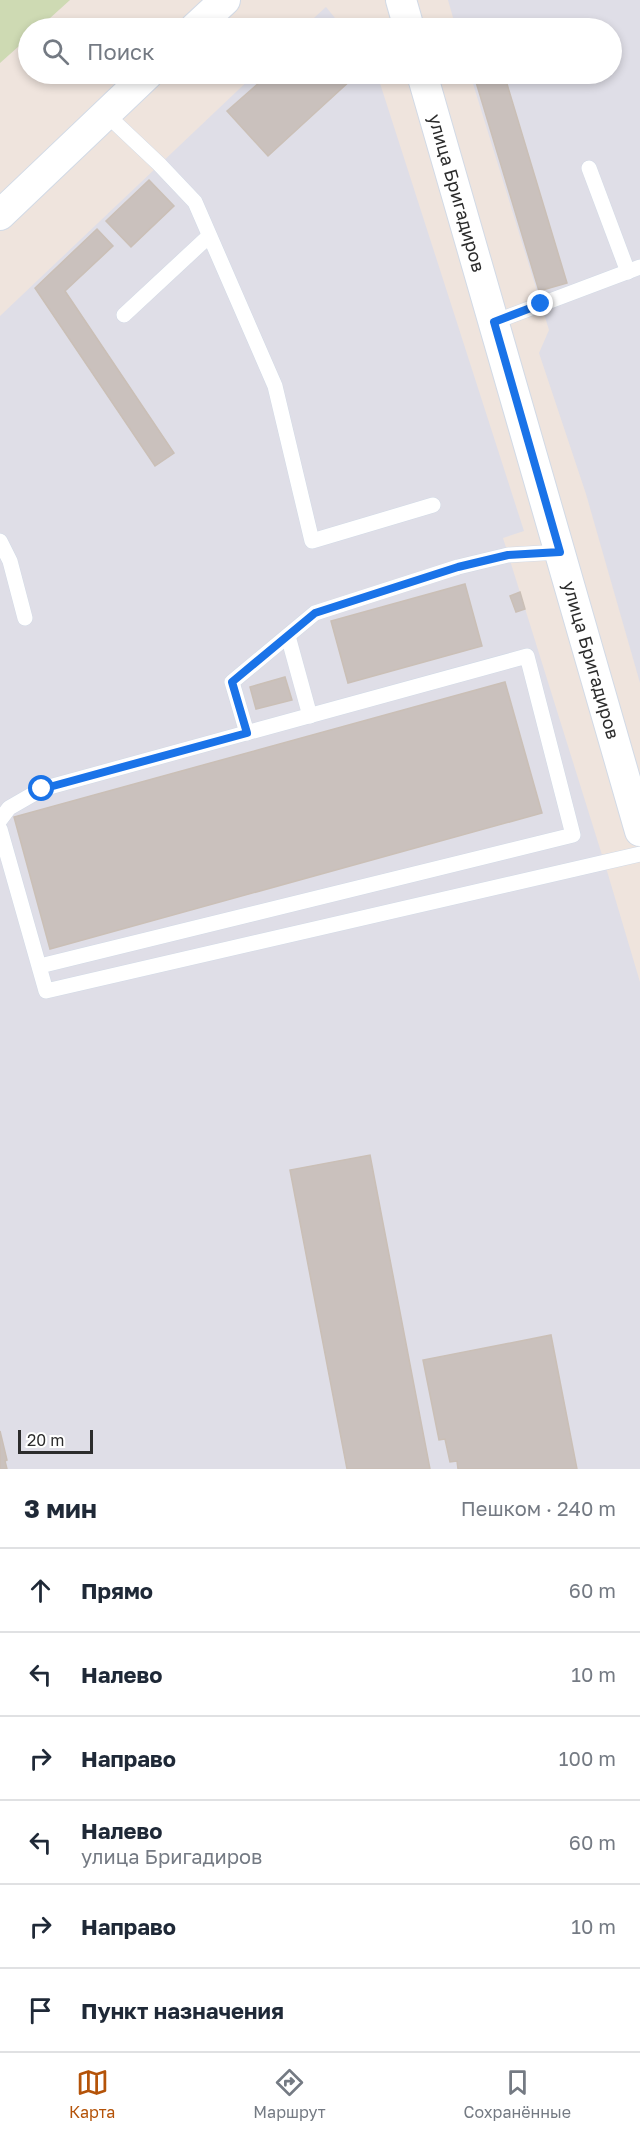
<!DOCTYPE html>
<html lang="ru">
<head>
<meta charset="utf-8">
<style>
	:root { --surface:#fff; --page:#f6f6f7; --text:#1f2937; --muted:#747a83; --line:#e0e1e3; --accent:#b45309 }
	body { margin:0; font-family:"Golos Text",sans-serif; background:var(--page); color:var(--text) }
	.scale { position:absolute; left:18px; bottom:15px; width:75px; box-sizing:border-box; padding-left:6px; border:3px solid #2c2c2c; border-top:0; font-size:16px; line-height:21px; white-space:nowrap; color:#2c2c2c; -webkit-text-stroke:4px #fff; paint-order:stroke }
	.stop { position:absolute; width:18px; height:18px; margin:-14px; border:4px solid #1a73e8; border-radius:50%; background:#fff }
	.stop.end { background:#1a73e8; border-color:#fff; box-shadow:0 2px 6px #0008 }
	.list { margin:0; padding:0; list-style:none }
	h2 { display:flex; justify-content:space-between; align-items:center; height:78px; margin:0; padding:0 24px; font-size:26px }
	h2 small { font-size:20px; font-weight:400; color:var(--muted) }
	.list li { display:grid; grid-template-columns:39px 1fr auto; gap:18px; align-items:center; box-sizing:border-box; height:84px; padding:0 24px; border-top:2px solid var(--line) }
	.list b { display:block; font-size:22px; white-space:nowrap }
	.list p { margin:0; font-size:20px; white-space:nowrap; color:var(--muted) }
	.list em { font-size:20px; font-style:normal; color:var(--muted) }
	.icon { flex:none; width:33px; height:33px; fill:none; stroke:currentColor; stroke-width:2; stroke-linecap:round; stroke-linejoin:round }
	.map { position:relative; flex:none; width:640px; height:1469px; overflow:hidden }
	.search { position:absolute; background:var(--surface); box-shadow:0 3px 9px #0003; left:18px; right:18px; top:18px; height:66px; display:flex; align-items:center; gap:15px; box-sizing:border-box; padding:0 21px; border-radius:33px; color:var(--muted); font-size:22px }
	.sheet { height:582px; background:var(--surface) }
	nav { display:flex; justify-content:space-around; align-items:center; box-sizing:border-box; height:84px; border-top:2px solid var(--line); background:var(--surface); font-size:16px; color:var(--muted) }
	nav a { display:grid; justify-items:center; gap:3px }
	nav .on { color:var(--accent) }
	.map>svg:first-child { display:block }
	.industrial { fill:#dfdee7 }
	.cemetery { fill:#cedab3 }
	.building { fill:#cac1bd; stroke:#cabfb6; stroke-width:1.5 }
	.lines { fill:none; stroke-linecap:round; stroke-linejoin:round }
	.lane-casing { stroke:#d2dae6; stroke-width:16 }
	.street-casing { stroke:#d2dae6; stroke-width:32 }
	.lane { stroke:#fff; stroke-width:15 }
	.street { stroke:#fff; stroke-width:30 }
	.route { stroke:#1a73e8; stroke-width:8 }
	.labels { text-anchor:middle; stroke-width:4.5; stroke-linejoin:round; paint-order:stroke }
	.street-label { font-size:18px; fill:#2c2c2c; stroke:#fff }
</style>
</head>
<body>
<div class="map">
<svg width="640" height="1469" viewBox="0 0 640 1469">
	<rect width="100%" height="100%" fill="#efe4dd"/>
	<!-- industrial -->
	<g class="industrial">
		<path d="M448,0H640V683L586,494L539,353L549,330L470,74H612V28H456Z"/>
		<path d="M326,7L343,28H303Z"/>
		<path d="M255,74H377L524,531L503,538L607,871L640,982V1469H0V316Z"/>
	</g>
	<!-- cemetery -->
	<path class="cemetery" d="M0,0H70L39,28H28V38L0,63Z"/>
	<!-- building -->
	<g class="building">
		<path d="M269,74H347L352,79L268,156L227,111Z"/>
		<path d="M504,74L567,283L539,291L476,82Z"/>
		<path d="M149,180L174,206L131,247L106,221Z"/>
		<path d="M97,229L113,246L65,291L174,453L155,466L35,288Z"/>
		<path d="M465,584L482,646L348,683L331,621Z"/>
		<path d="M520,592L525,609L516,612L510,596Z"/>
		<path d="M285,677L292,700L256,709L250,687Z"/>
		<path d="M505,682L542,813L50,949L14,817Z"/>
		<path d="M370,1155L430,1469H347L290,1170Z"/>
		<path d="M551,1335L577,1469H458L457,1461L450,1462L445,1439L439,1440L423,1360Z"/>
		<path d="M0,1431L7,1460L5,1461L7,1469H0Z"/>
	</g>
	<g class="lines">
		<!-- lane casing -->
		<g class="lane-casing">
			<g id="lane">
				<path d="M106,114L159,164L195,202L275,386L312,541L433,505"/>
				<path d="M589,168L628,272"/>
				<path d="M124,315L209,236"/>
				<path d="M494,322L640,267"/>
				<path d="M0,541L10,561L25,618"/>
				<path d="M288,636L310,716"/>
				<path d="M247,733L232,682L315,613L458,567L508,555L560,552"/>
				<path d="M0,820L9,808L42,789L527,656L573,835L40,966"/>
				<path d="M0,829L46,991L640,854"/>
			</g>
		</g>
		<!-- street casing -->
		<g class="street-casing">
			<g id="street">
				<path d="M401,0L409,28"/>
				<path d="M195,28L225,0"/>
				<path id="s1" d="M422,74L640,831"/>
				<path d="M0,215L148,74"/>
			</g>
		</g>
		<!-- lane -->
		<use href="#lane" class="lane"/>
		<!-- street -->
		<use href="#street" class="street"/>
	</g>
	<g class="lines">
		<!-- route -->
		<path class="route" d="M42,789L247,733L232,682L315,613L458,567L508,555L560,552L494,322L541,304"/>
	</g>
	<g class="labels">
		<!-- street labels -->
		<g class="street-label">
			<text dy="6" stroke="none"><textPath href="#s1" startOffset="124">улица Бригадиров</textPath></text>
			<text dy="6" stroke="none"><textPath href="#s1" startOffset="610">улица Бригадиров</textPath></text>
		</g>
	</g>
</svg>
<div class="scale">20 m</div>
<div class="stop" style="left:42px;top:789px"></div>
<div class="stop end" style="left:541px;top:304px"></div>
<div class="search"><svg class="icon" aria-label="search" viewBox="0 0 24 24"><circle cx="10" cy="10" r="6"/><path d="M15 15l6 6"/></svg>Поиск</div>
</div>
<section class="sheet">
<h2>3 мин<small>Пешком · 240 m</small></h2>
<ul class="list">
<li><svg class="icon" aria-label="ahead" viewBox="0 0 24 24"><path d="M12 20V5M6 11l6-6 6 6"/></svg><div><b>Прямо</b></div><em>60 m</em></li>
<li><svg class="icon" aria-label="left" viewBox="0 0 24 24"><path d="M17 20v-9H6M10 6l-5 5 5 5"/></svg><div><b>Налево</b></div><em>10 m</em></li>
<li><svg class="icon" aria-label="right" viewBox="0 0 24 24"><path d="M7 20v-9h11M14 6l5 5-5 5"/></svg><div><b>Направо</b></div><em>100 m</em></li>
<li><svg class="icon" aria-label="left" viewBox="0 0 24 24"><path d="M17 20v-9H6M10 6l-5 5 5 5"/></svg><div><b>Налево</b><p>улица Бригадиров</p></div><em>60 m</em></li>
<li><svg class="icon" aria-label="right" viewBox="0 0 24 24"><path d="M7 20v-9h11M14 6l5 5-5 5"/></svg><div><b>Направо</b></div><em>10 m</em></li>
<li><svg class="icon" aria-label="arrive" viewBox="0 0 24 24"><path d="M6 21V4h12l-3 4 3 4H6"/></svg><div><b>Пункт назначения</b></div></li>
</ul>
</section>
<nav>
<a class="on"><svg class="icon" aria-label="map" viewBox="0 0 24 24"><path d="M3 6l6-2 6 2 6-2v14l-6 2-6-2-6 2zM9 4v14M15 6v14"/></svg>Карта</a>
<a><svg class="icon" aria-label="directions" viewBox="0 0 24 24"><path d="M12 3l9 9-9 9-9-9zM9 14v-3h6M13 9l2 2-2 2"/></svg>Маршрут</a>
<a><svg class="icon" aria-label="saved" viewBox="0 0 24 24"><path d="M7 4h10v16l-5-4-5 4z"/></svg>Сохранённые</a>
</nav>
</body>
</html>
